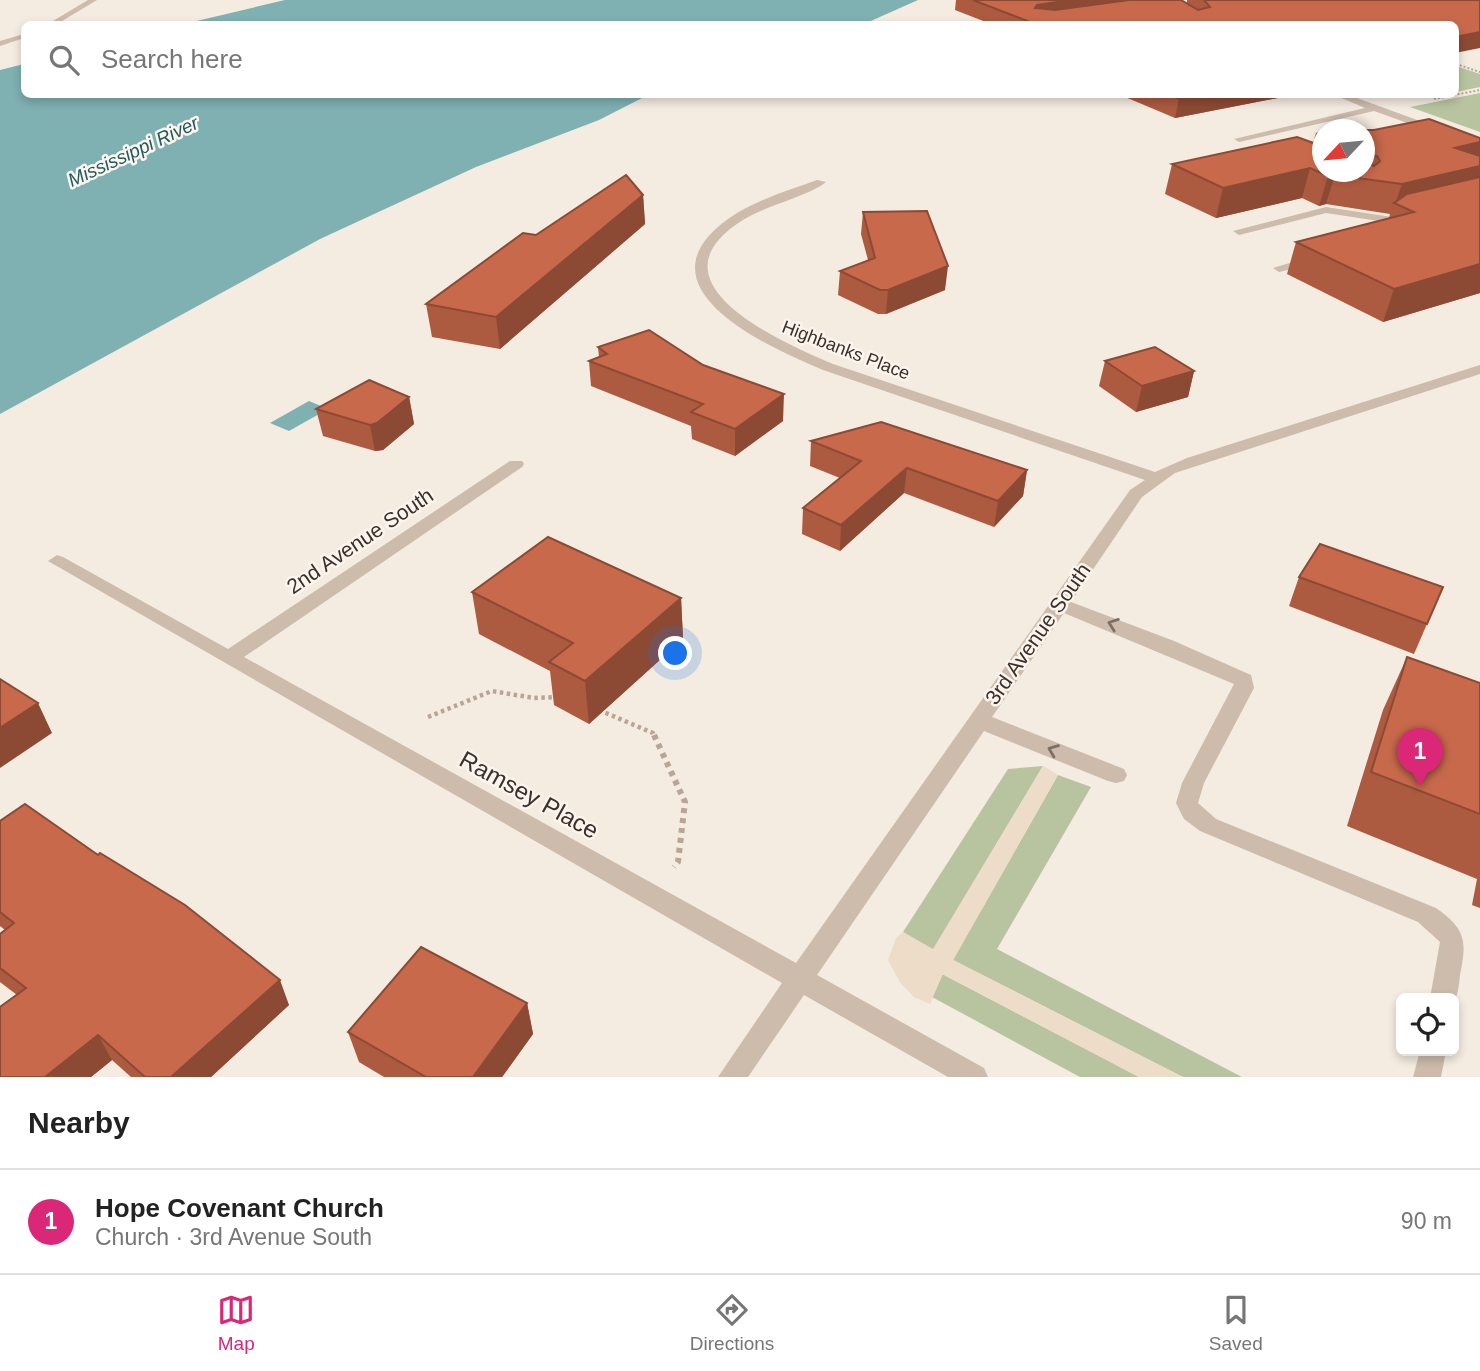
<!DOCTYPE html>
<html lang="en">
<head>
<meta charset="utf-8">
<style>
	:root { --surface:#fff; --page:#f2f2f2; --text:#222; --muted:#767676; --line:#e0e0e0; --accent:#db2777 }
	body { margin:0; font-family:Helvetica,sans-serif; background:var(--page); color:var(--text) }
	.controls { position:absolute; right:21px; bottom:21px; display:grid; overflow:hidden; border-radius:10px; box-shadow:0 4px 10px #0003 }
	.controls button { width:63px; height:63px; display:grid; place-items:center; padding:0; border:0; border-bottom:2px solid var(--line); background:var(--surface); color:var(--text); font:35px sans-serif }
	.compass { position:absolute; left:1312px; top:119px; width:63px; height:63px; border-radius:50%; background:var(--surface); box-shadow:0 4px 10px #0003; rotate:244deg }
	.you { position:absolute; left:676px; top:654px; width:24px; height:24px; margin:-18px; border:5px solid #fff; border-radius:50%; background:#1a73e8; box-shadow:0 0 0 10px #1a73e833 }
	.badge { display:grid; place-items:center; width:46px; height:46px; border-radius:50%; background:var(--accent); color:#fff; font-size:23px; font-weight:700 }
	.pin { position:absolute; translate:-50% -58px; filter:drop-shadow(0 2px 4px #0008) }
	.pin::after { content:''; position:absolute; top:37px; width:24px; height:21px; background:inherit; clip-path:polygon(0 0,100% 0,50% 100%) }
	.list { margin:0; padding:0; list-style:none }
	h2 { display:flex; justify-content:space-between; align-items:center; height:91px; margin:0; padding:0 28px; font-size:30px }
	h2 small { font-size:23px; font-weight:400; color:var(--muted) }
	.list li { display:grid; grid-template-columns:46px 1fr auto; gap:21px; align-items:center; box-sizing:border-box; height:105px; padding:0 28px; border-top:2px solid var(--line) }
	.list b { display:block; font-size:26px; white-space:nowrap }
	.list p { margin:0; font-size:23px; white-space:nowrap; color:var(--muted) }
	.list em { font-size:23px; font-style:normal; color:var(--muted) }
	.icon { flex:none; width:38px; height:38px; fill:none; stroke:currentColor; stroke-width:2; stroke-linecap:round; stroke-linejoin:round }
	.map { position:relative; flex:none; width:1480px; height:1077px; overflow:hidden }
	.search { position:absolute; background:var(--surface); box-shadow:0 4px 10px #0003; left:21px; right:21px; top:21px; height:77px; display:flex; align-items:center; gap:18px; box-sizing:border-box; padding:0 24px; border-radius:10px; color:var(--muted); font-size:26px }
	.sheet { height:196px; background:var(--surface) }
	nav { display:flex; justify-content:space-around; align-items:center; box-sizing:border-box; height:98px; border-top:2px solid var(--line); background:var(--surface); font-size:19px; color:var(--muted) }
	nav a { display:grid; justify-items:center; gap:4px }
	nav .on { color:var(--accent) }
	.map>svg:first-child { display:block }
	.green { fill:#b8c4a0 }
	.plaza { fill:#ecdcc8 }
	.water { fill:#7fb0b2 }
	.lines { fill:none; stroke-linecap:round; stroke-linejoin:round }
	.path-far2 { stroke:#b9a596; stroke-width:2; stroke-dasharray:2 2; stroke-linecap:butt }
	.path-far1 { stroke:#b9a596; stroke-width:4.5; stroke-dasharray:3.5 3.5; stroke-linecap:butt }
	.path { stroke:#b9a596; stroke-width:6; stroke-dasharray:5 5; stroke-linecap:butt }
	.minor { fill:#cdbbac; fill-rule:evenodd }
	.wall { fill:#ac5a40 }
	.shaded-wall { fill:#8c4a34 }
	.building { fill:#c8694b; stroke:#8c4a34; stroke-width:2 }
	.oneway { stroke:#7d6f65 }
	.labels { text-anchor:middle; stroke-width:5; stroke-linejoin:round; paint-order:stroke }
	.far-street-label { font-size:18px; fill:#3b302b; stroke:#fbf5ee }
	.far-water-label { font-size:19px; font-style:italic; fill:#1f5a5e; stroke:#fbf5ee }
	.street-label { font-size:21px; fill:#3b302b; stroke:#fbf5ee }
	.near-street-label { font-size:24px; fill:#3b302b; stroke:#fbf5ee }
</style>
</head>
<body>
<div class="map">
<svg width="1480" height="1077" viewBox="0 0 1480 1077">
	<rect width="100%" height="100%" fill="#f4ebe1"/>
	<!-- green -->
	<g class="green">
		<path d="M1456,66L1480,74V87L1456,92Z"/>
		<path d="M1480,93V132L1410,107Z"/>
		<path d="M1043,766L933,950L903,932L1008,769Z"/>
		<path d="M1058,775L1091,787L997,949L1242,1077H1183L953,960Z"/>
		<path d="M942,974L1139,1077H1080L932,997Z"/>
	</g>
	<!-- plaza -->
	<path class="plaza" d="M1043,766L1058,775L953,960L1183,1077H1139L943,974L930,1004L914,997L900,982L888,960L896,938L903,932L933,949Z"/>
	<!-- water -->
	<g class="water">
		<path d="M285,0H918L864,24H184Z"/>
		<path d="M24,64V94L648,95L599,120L476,167L320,239L0,414V70Z"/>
		<path d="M309,401L328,409L289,431L270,423Z"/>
	</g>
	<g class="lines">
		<!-- path-far2 -->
		<g class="path-far2">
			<path d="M1456,64L1480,72"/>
			<path d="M1434,99L1480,90"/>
		</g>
		<!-- path-far1 -->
		<g class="path-far1">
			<path d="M599,710L653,733L655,737"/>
			<path d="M428,717L492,691L534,698L558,697"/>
		</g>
		<!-- path -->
		<path class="path" d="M654,735L685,802L678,862L674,867"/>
		<!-- minor -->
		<g class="minor">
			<path d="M88,0H97L57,24H48Z"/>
			<path d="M24,34V38L0,46V41Z"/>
			<path d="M1332,94H1346L1480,143V149L1374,111L1239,142L1234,139L1365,108Z"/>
			<path d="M817,180L826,182C809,196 767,205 743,220C643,282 781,342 833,364L1155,472L1187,458L1480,365V374L1175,473L1142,497L1071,602L1174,641L1251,675L1254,688L1204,783L1198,803L1216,819L1436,908C1466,929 1467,941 1460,975C1459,985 1458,994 1454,1003V998H1430L1440,942L1418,922L1200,831L1184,819L1176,803L1182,783L1234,684L1064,613L992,717L1124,769L1127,775L1124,781L1116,783L1108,781L984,731L817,975L984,1068L988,1077H948L804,995L748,1077H718L782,983L48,561L57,555L63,557L228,649L510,461H522L524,464L522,467L244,657L796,963L1130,490L1145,480L823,370C768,347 633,287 728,219C755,200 787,191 817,180Z"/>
			<path d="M1326,207L1392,217L1398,220L1392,223L1326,213L1239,235L1233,231Z"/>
			<path d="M1313,256L1319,260L1317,263L1279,272L1273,268Z"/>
			<path d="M1420,1051H1446L1441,1077H1413Z"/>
		</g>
	</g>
	<!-- wall -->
	<g class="wall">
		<path d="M956,0H1181L1187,3V0H1480L1455,24H991L955,10Z"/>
		<path d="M1118,94H1298L1175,118Z"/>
		<path d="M1364,130L1480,138V293L1383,322L1287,274L1296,242L1389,218L1390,214L1326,204L1319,206L1302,198L1216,218L1165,194L1172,164L1313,143L1316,133L1322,131V172H1364Z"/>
		<path d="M643,195L645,224L500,349L432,337L426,304L536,235Z"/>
		<path d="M863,212L945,290L886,314H878L838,295L840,271L868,260L861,234Z"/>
		<path d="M598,347L783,421L735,456L692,439L691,426L591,386L589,361L599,357Z"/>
		<path d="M1105,361L1194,371L1188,397L1136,412L1099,386Z"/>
		<path d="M409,397L414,424L383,450L375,451L323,436L316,409Z"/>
		<path d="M811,441L1027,470L1023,496L994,527L904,493L840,551L802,534L803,508L840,478L810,466Z"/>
		<path d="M1299,577L1443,587L1414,654L1289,606Z"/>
		<path d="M472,592L681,598L683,639L589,724L554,705L550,671L479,634Z"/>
		<path d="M1407,657L1480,683V908L1472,905L1477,879L1347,826L1383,710Z"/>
		<path d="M0,821L289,1005L211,1077H131L112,1060L91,1077H0L17,995L0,982V934L5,930L0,926Z"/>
		<path d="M527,1003L533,1034L502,1077H384L359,1062L348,1032Z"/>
	</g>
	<!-- shaded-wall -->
	<g class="shaded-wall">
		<path d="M1071,0H1177L1035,21L1032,24L1035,8L1037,5Z"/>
		<path d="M1480,32V48L1455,53V37Z"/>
		<path d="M1203,94H1298L1175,118L1179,99Z"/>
		<path d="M1480,142V193L1395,204L1402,184L1455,148Z"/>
		<path d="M1310,168L1302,198L1216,218L1223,188Z"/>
		<path d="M1335,175L1326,204L1319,206L1328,176Z"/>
		<path d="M643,195L645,224L500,349L496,317Z"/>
		<path d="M1480,264V293L1383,322L1394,289Z"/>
		<path d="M948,266L945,290L886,314L888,290Z"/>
		<path d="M1194,371L1188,397L1136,412L1142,386Z"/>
		<path d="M784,394L783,421L735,456V429Z"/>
		<path d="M409,397L414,424L383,450L375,451L370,425Z"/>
		<path d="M907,468L904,493L840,551L841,525Z"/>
		<path d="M1027,470L1023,496L994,527L998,501Z"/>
		<path d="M681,598L683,639L589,724L585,681Z"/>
		<path d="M38,703L52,733L0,768V728Z"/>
		<path d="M280,980L289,1005L211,1077H171Z"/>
		<path d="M527,1003L533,1034L502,1077H473Z"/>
		<path d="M98,1035L112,1060L91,1077H45Z"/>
	</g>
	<!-- building -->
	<g class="building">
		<path d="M973,0H1071L1037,5L1035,8L1055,10L1129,0H1181L1198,10L1210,7L1204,0H1480V32L1455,37V24H1035Z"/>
		<path d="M1169,94H1203L1179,99Z"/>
		<path d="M1429,119L1480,138V142L1455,148L1480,156V166L1402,184L1335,175L1328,176L1310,168L1223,188L1172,164L1297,137L1322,146V172H1364V162L1374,166L1380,161L1377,156L1364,152V130H1374Z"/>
		<path d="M1344,127L1351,130H1331Z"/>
		<path d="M626,175L643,195L496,317L426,304L523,233L536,235Z"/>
		<path d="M1480,177V264L1394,289L1296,242L1414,212L1394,203L1407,194Z"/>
		<path d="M927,211L948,266L888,290H880L840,271L875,258L863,212Z"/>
		<path d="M649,330L703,365L784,394L735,429L691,412L703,404L589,361L607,354L598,347Z"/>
		<path d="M1155,347L1194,371L1142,386L1105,361Z"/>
		<path d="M369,380L409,397L377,423L370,425L316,409Z"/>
		<path d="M881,422L1027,470L998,501L907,468L841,525L803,508L861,461L811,441Z"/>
		<path d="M548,537L681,598L585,681L549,662L573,643L472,592Z"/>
		<path d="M1320,544L1443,587L1427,624L1299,577Z"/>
		<path d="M1407,657L1480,683V814L1371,772Z"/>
		<path d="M0,679L38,703L0,728Z"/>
		<path d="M25,804L98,855L100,853L185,905L280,980L171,1077H145L98,1035L45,1077H0V1007L26,988L0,968V934L14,923L0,912V821Z"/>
		<path d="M421,947L527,1003L473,1077H426L348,1032Z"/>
	</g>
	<!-- one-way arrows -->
	<defs><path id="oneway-chevron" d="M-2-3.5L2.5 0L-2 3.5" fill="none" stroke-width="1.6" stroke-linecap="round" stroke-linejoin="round" transform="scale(1.75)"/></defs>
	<g class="oneway">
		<use href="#oneway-chevron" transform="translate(1113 624) rotate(-160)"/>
		<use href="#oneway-chevron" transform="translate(1053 750) rotate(-158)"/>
	</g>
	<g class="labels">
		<!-- far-street labels -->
		<g class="far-street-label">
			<text transform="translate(846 350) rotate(21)" y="6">Highbanks Place</text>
		</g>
		<!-- far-water labels -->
		<g class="far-water-label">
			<text transform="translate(133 151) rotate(-25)" y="7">Mississippi River</text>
		</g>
		<!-- street labels -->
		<g class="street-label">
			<text transform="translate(360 541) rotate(-34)" y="7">2nd Avenue South</text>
			<text transform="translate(1038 634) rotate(-55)" y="7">3rd Avenue South</text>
		</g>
		<!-- near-street labels -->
		<g class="near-street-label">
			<text transform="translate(529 795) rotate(29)" y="8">Ramsey Place</text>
		</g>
	</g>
</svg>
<div class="controls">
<button><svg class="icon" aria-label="locate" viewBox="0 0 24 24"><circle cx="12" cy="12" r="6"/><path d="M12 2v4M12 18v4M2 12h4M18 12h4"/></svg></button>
</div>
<svg class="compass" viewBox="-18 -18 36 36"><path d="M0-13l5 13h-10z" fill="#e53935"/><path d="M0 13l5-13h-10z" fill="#767676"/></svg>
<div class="you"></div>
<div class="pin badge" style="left:1420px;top:786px">1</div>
<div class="search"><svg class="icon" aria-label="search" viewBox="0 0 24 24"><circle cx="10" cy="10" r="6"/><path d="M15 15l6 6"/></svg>Search here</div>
</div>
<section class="sheet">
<h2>Nearby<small></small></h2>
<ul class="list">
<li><span class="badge">1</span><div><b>Hope Covenant Church</b><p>Church · 3rd Avenue South</p></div><em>90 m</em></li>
</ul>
</section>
<nav>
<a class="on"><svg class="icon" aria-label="map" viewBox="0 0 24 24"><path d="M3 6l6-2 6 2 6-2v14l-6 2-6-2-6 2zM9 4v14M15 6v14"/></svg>Map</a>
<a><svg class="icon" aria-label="directions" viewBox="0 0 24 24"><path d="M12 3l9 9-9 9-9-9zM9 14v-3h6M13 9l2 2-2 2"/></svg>Directions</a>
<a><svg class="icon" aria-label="saved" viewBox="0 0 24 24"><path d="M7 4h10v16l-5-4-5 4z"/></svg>Saved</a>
</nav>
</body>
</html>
